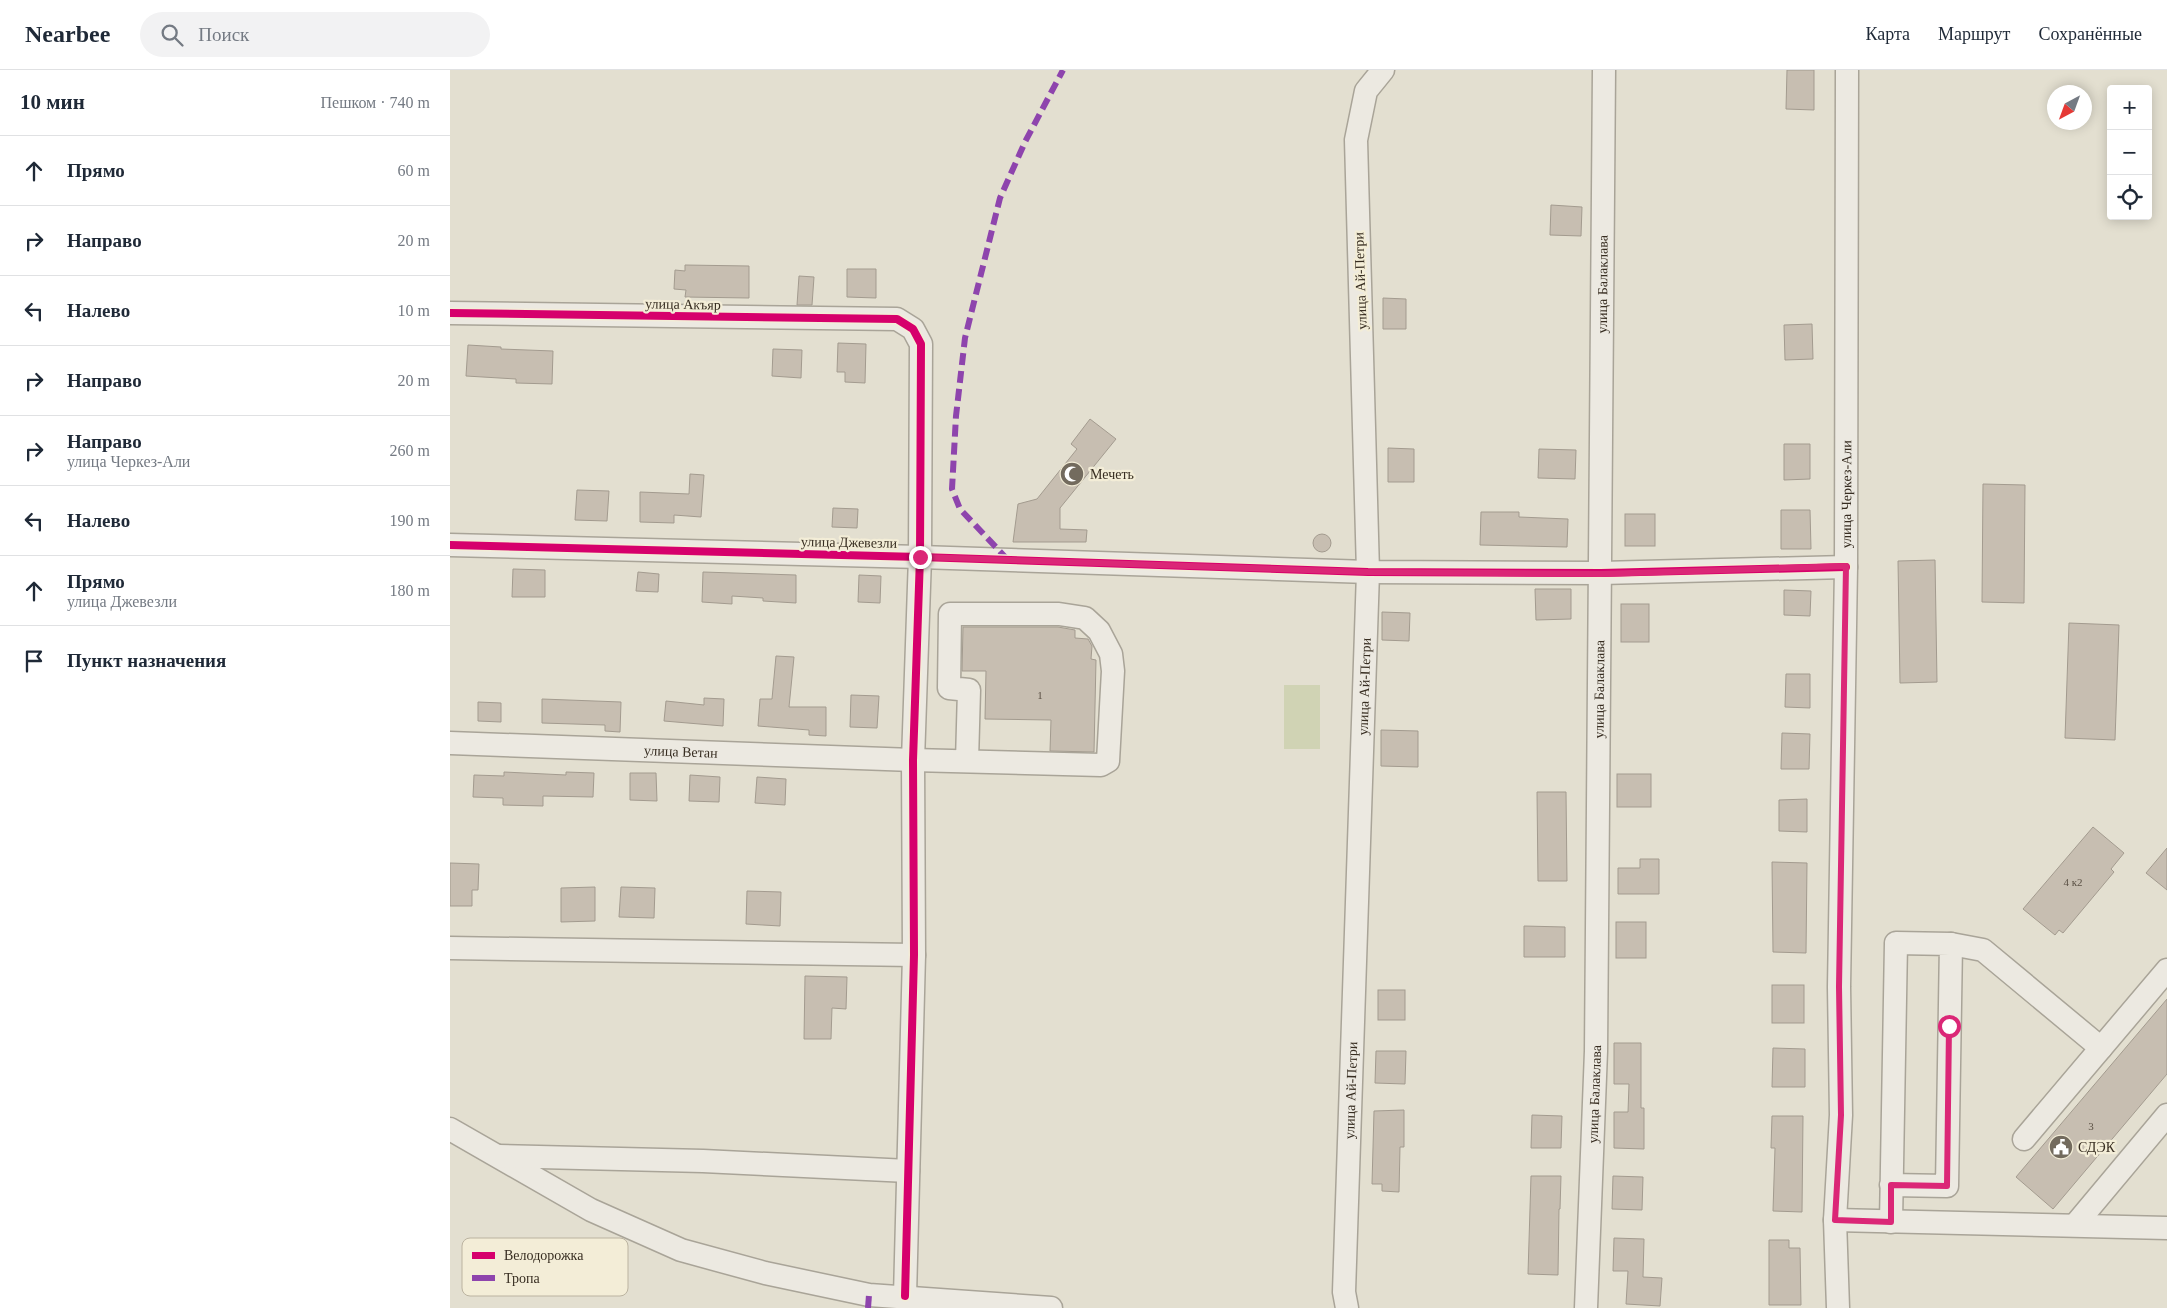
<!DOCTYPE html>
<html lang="ru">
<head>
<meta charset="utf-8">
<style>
	:root { --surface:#fff; --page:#f2f2f3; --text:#1f2937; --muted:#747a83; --line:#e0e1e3 }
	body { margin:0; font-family:Georgia,serif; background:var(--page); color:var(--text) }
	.controls { position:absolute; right:15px; top:15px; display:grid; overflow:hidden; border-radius:5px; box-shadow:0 2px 12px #0003 }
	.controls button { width:45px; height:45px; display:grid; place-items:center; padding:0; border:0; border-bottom:1px solid var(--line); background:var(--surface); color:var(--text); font:25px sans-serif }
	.compass { position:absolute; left:1597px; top:15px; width:45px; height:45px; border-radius:50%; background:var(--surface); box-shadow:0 2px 12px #0003; rotate:221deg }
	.stop { position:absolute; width:15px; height:15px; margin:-11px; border:4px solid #db2777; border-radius:50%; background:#fff }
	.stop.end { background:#db2777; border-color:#fff; box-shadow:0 1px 5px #0008 }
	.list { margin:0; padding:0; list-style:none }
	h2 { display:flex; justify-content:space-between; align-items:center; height:65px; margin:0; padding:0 20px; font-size:21px }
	h2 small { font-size:16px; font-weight:400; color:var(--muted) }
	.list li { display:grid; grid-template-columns:32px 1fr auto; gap:15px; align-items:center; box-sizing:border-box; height:70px; padding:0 20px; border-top:1px solid var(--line) }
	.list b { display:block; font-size:19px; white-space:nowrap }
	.list p { margin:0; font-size:16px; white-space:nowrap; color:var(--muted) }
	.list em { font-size:16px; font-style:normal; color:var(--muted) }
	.icon { flex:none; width:28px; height:28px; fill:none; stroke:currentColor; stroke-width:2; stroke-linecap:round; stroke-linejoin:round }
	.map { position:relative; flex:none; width:1717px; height:1238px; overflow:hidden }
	header { display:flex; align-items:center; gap:30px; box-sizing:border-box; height:70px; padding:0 25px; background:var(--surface); border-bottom:1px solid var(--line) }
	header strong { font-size:24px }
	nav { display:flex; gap:28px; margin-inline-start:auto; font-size:18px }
	.search { width:350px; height:45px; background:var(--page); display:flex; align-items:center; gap:12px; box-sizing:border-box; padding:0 18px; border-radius:28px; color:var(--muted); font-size:19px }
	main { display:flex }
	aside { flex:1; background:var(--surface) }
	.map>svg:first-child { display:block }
	.park { fill:#d0d3b4 }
	.building { fill:#c7beb1; stroke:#a39b8f }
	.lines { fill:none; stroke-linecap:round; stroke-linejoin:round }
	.minor-casing { stroke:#a9a498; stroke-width:25 }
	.minor { stroke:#ece9e1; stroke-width:22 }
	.quiet { stroke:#8e44ad; stroke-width:6; stroke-dasharray:12 6; stroke-linecap:butt }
	.cycleway-casing { stroke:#f3edd7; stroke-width:11 }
	.cycleway { stroke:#d6006c; stroke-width:8 }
	.route { stroke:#db2777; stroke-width:6 }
	.labels { text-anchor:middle; stroke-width:4.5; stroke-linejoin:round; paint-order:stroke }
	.number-label { font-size:11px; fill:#5b5145 }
	.street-label { font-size:14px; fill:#372d21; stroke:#f3edd7 }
	.poi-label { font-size:14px; fill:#372d21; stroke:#f3edd7; text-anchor:start }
	.key { fill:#f3edd7; stroke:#bbb3a0; stroke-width:1 }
	.key-label { font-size:14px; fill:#372d21 }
</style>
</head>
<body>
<header>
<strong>Nearbee</strong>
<div class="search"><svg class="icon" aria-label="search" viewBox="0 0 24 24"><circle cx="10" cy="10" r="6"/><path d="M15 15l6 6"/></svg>Поиск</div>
<nav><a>Карта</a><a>Маршрут</a><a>Сохранённые</a></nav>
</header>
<main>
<aside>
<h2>10 мин<small>Пешком · 740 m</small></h2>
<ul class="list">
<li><svg class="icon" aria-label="ahead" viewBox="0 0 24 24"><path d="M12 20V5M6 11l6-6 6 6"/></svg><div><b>Прямо</b></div><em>60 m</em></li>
<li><svg class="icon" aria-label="right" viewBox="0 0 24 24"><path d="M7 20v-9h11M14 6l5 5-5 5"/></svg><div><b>Направо</b></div><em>20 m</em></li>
<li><svg class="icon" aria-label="left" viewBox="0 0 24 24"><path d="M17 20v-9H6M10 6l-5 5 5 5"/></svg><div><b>Налево</b></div><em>10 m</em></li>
<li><svg class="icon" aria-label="right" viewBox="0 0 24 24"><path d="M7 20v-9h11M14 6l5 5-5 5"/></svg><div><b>Направо</b></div><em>20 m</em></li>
<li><svg class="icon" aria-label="right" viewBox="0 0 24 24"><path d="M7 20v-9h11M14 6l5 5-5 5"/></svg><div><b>Направо</b><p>улица Черкез-Али</p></div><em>260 m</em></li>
<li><svg class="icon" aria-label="left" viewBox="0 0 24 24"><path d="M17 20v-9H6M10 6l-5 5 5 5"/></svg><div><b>Налево</b></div><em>190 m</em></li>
<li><svg class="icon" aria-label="ahead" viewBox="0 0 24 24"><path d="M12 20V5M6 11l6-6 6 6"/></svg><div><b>Прямо</b><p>улица Джевезли</p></div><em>180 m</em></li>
<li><svg class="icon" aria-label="arrive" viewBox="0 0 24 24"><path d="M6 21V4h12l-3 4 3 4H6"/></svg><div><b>Пункт назначения</b></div></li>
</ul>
</aside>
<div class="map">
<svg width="1717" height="1238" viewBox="0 0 1717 1238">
	<rect width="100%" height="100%" fill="#e3dfd0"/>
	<!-- park -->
	<rect class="park" x="834" y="615" width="36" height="64"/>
	<!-- building -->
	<g class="building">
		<path d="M1337,0H1364V40L1336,39Z"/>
		<path d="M1101,135L1132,137L1131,166L1100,165Z"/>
		<path d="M235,195L299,196V228L235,227L236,220L224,219L225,200L235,201Z"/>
		<path d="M397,199H426V228L397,227Z"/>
		<path d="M349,206L364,207L362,235H347Z"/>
		<path d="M933,228L956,229V259H933Z"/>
		<path d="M1362,254L1363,289L1335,290L1334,255Z"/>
		<path d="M388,273L416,274L415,313L395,312V302H387Z"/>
		<path d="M18,275L51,277V279L103,281L102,314L66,313V309L16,306Z"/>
		<path d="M323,279L352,280L351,308L322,306Z"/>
		<path d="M640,349L666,369L610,438V459L637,460L636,472H563L568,434L587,429L627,379L621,374Z"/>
		<path d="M1334,374H1360V409L1334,410Z"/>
		<path d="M938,378L964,379V412H938Z"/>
		<path d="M1089,379L1126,380L1125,409L1088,408Z"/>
		<path d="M240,404L254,405L251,447L224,445V453L190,452V422L239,424Z"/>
		<path d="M1533,414L1575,415L1574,533L1532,532Z"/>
		<path d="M127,420L159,421L157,451L125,450Z"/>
		<path d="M383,438L408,439L407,458L382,457Z"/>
		<path d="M1331,440H1360L1361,479H1331Z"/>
		<path d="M1031,442H1069V447L1118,449L1117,477L1030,475Z"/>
		<rect x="1175" y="444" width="30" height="32"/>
		<circle cx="872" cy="473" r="9"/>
		<path d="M1485,490L1487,612L1450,613L1448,491Z"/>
		<path d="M63,499L95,500V527H62Z"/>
		<path d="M188,502L209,504L208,522L186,521Z"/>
		<path d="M253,502L346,505V533L313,531V528L282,526V534L252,532Z"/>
		<path d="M409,505L431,506L430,533L408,532Z"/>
		<path d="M1085,519H1121V549L1086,550Z"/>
		<path d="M1334,520L1361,521L1360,546L1334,545Z"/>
		<rect x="1171" y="534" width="28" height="38"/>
		<path d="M932,542L960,543L959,571L932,570Z"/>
		<path d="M1619,553L1669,555L1665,670L1615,668Z"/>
		<path d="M513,557H608L625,560V568L638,569L642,576L641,589L646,590L644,682L600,681L601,650L535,649L536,601H512Z"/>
		<path d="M326,586L344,587L339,637H376V666L359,665V660L308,656L310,629H322Z"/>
		<path d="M1336,604H1360V638L1335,637Z"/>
		<path d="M401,625L429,626L427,658L400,657Z"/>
		<path d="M254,628L274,629L273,656L214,651L216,631L254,635Z"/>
		<path d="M92,629L171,632L170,662L155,661V655L92,653Z"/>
		<path d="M28,632L51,633V652L28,651Z"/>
		<path d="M931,660L968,661V697L931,696Z"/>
		<path d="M1332,663L1360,664L1359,699H1331Z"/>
		<path d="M54,702L116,705V702L144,703L143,727L93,726V736L53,735V728L23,727L24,705L54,706Z"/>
		<path d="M180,703H206L207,731L180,730Z"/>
		<rect x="1167" y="704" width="34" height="33"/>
		<path d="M240,705L270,707L269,732L239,731Z"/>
		<path d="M307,707L336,709L335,735L305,733Z"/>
		<path d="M1087,722H1116L1117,811H1088Z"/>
		<path d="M1357,729V762L1329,761V730Z"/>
		<path d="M1643,757L1674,783L1661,799L1664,802L1623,851L1613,863L1609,860L1605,865L1573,839Z"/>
		<path d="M1717,778V820L1696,803Z"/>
		<path d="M1190,789H1209V824H1168V798H1190Z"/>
		<path d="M1322,792L1357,793L1356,883L1323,882Z"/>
		<path d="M0,793L29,794L28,820H22V836H0Z"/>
		<path d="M145,817V851L111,852V818Z"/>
		<path d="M171,817L205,818L204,848L169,847Z"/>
		<path d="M297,821L331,822L330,856L296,854Z"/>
		<rect x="1166" y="852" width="30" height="36"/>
		<path d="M1074,856L1115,857V887H1074Z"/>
		<path d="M355,906L397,907L396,939L382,938L381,969H354Z"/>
		<rect x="1322" y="915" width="32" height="38"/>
		<rect x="928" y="920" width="27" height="30"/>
		<path d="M1717,929V1004L1603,1139L1566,1107Z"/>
		<path d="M1164,973H1191V1038H1194V1079L1164,1078V1042H1178L1179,1014H1164Z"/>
		<path d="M1323,978L1355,979V1017H1322Z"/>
		<path d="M926,981H956L955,1014L925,1013Z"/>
		<path d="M954,1040V1077H950L949,1122L932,1121V1114H922L924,1041Z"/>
		<path d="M1082,1045L1112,1046L1111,1078H1081Z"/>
		<path d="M1322,1046H1353L1352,1142L1323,1141L1325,1078H1321Z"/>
		<path d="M1081,1106H1111L1110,1139H1109L1108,1205L1078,1204Z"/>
		<path d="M1163,1106L1193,1107L1192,1140L1162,1139Z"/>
		<path d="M1164,1168L1194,1169L1193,1207L1212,1208L1210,1236L1176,1234L1178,1201H1163Z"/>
		<path d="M1319,1170H1339V1178H1350L1351,1235H1319Z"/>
	</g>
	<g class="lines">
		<!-- minor casing -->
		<g class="minor-casing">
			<g id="minor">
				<path d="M0,243L447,249L463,259L471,274L470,487L463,690L464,885L455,1226"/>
				<path d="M0,475L470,487L918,502L1151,503L1396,497"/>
				<path id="s1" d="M0,673L463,690L651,695L658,691L663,601L661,584L649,561L635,548L609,544H500L499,618L519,620L517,691"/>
				<path d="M1501,874L1533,880L1651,978"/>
				<path d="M0,878L464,885"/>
				<path d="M0,1059L141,1140L231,1180L315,1203L419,1225L601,1238"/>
				<path d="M1574,1069L1717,900"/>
				<path d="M49,1086L253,1091L458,1101"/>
				<path d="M1385,1150L1717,1158"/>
				<path d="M1441,1152L1446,873L1501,874L1497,1116L1441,1115"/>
				<path d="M1625,1155L1717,1045"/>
				<path id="s2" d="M897,1238L894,1222L918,502L906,70L916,21L933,0"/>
				<path id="s3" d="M1136,1238L1146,981L1154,0"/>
				<path id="s4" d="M1388,1238L1385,1150L1391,1045L1389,917L1396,497L1397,0"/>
			</g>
		</g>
		<!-- minor -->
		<use href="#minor" class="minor"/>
		<!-- quiet -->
		<g class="quiet">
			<path d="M558,490L510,439L502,419L506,346L515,268L550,128L575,72L613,0"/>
			<path d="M418,1238L419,1225"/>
		</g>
		<!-- cycleway casing -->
		<g class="cycleway-casing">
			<g id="cycleway">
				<path d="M0,243L447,249L463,259L471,274L470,487L463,690L464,885L455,1226"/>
				<path d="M0,475L470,487L918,502L1151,503L1396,497"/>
			</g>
		</g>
		<!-- cycleway -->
		<use href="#cycleway" class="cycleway"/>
	</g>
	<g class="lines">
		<!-- route -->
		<path class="route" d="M470,487L918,502L1151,504L1396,496L1389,917L1391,1045L1385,1150L1441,1152V1115L1497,1116L1499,956"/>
	</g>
	<!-- icons -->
	<defs>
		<g id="mosque-disc" transform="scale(1.25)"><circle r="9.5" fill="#736b5e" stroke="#f3edd7"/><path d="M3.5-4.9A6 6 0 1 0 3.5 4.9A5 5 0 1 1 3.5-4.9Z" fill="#fff"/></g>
		<g id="civic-disc" transform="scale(1.25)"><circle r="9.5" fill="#736b5e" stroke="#f3edd7"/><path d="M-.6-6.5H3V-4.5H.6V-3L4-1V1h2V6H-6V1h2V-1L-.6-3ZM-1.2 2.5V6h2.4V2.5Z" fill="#fff"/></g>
	</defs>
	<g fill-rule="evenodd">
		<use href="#mosque-disc" x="622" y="404"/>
		<use href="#civic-disc" x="1611" y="1077"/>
	</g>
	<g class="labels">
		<!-- number labels -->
		<g class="number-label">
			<text x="590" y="629">1</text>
			<text x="1623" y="816">4 к2</text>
			<text x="1641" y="1060">3</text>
		</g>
		<!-- street labels -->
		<g class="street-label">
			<text transform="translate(910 211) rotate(-92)" y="5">улица Ай-Петри</text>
			<text dy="5" stroke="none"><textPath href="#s3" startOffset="1024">улица Балаклава</textPath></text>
			<text transform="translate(233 234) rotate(1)" y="5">улица Акъяр</text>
			<text dy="5" stroke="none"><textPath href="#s4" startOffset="814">улица Черкез-Али</textPath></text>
			<text transform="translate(399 472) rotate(1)" y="5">улица Джевезли</text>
			<text dy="5" stroke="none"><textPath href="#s2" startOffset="622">улица Ай-Петри</textPath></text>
			<text dy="5" stroke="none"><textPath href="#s3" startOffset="619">улица Балаклава</textPath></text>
			<text dy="5" stroke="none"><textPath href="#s1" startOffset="231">улица Ветан</textPath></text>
			<text dy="5" stroke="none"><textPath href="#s2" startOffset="218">улица Ай-Петри</textPath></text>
			<text dy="5" stroke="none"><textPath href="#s3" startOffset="214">улица Балаклава</textPath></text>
		</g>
		<!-- poi labels -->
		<g class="poi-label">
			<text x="640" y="409">Мечеть</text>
			<text x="1628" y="1082">СДЭК</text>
		</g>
	</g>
	<!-- legend -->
	<rect x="12" y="1168" width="166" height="58" rx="8" class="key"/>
	<rect x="22" y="1182" width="23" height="7" fill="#d6006c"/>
	<rect x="22" y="1205" width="23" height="6" fill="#8e44ad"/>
	<g class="key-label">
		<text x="54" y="1190">Велодорожка</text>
		<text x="54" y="1213">Тропа</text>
	</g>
</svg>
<div class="controls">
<button>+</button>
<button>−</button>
<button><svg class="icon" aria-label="locate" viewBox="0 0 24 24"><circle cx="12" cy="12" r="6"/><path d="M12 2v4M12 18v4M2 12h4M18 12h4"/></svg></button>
</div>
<svg class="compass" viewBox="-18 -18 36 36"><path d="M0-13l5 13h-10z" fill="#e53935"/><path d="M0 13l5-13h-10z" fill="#747a83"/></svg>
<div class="stop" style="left:1499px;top:956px"></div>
<div class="stop end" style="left:470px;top:487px"></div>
</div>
</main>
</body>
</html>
